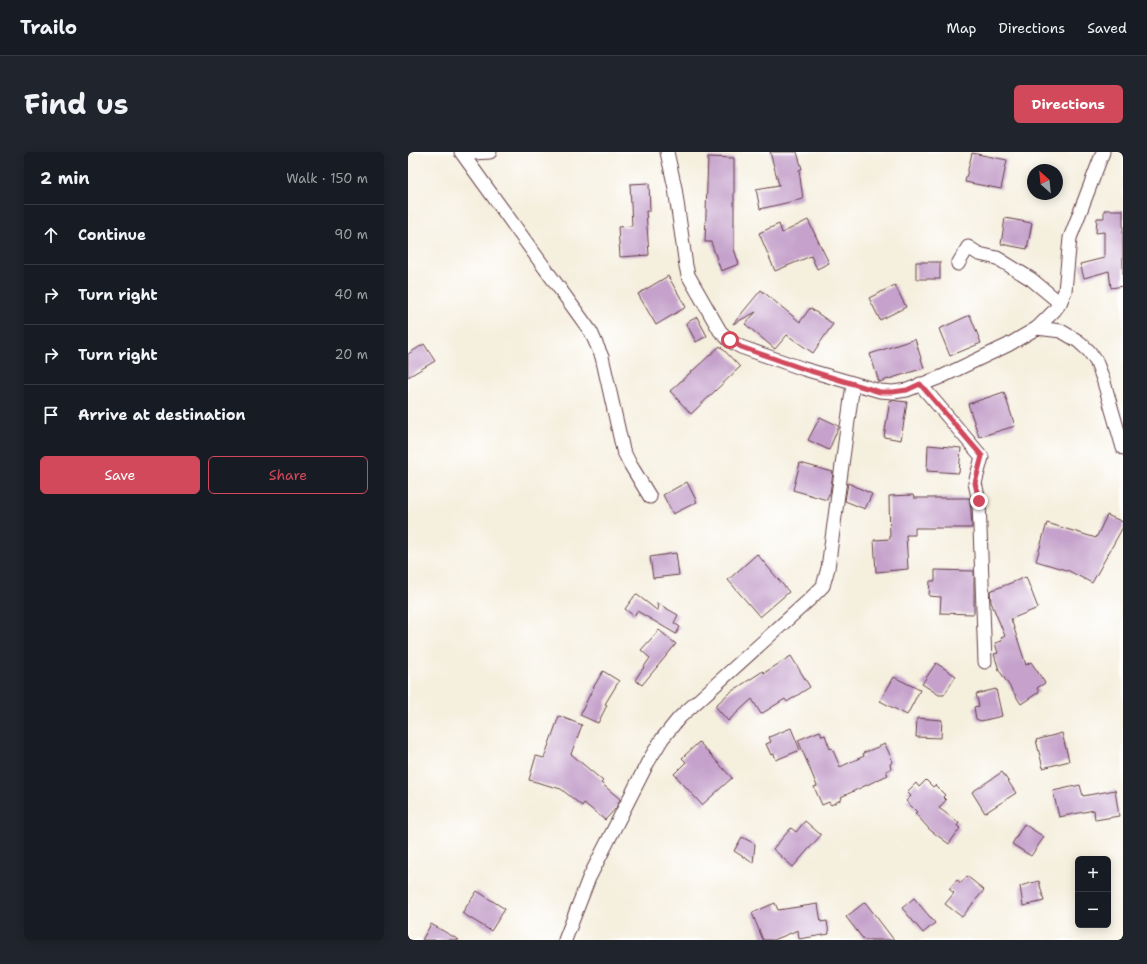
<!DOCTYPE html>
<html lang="en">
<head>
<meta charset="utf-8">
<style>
	:root { --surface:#171b24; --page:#20242c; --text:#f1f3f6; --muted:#9ea1a6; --line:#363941; --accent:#d1495b }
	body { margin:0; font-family:"Shantell Sans",sans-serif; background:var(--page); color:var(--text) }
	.controls { position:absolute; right:12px; bottom:12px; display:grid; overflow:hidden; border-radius:6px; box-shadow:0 2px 10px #0003 }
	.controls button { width:36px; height:36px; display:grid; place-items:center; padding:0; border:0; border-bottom:1px solid var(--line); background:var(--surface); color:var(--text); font:20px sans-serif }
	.compass { position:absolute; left:619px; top:12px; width:36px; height:36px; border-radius:50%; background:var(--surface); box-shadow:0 2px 10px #0003; rotate:333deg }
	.stop { position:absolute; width:12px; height:12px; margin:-9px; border:3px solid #d1495b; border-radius:50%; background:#fff }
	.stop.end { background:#d1495b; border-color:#fff; box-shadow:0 1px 4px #0008 }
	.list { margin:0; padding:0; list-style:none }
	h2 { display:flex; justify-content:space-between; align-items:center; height:52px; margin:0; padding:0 16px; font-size:17px }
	h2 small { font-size:13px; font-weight:400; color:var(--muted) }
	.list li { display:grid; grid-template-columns:26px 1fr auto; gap:12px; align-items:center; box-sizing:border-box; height:60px; padding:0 16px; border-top:1px solid var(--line) }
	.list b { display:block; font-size:15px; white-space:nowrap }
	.list em { font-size:13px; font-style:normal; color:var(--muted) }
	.actions { display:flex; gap:8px; padding:12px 16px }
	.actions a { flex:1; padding:9px 0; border:1px solid var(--accent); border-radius:6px; text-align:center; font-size:14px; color:var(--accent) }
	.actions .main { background:var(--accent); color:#fff }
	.icon { flex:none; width:22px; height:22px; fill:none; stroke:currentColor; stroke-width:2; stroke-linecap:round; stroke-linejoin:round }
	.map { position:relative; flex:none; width:715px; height:788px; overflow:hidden; border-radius:6px }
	header { display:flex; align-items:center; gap:24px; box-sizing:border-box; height:56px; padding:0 20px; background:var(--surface); border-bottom:1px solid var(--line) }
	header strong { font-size:19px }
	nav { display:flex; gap:22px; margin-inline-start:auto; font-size:14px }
	.intro { display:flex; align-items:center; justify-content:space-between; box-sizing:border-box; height:96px; padding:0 24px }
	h1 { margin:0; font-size:28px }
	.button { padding:10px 18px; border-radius:6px; background:var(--accent); color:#fff; font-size:14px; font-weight:700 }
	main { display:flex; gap:24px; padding:0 24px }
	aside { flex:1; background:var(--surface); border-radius:6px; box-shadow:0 2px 10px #0003 }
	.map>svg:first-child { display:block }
	.building { fill:#c5a1cb }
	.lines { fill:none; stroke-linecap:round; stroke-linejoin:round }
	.street-casing { stroke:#643e46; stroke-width:15 }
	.street { stroke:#fff; stroke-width:13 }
	.route { stroke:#d1495b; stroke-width:5 }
</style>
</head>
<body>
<header>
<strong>Trailo</strong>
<nav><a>Map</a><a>Directions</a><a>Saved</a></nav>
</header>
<div class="intro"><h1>Find us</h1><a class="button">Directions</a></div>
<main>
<aside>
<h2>2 min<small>Walk · 150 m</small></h2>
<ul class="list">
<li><svg class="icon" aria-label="ahead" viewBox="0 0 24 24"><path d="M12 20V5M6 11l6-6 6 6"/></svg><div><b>Continue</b></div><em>90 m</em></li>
<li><svg class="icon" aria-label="right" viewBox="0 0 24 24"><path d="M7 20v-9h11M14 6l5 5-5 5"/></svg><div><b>Turn right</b></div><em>40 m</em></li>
<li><svg class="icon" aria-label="right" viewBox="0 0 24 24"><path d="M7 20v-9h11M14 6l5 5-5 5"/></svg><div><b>Turn right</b></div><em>20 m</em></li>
<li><svg class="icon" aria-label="arrive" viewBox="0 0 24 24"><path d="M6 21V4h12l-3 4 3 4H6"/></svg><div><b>Arrive at destination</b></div></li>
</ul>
<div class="actions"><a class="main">Save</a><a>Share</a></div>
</aside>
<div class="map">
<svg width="715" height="788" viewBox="0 0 715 788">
	<rect width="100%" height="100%" fill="#fff"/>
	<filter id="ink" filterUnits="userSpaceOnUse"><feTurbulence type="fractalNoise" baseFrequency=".025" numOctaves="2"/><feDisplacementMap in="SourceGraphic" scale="8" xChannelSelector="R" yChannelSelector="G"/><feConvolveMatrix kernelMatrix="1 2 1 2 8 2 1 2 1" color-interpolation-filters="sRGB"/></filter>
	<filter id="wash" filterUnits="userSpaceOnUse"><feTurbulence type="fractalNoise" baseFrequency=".012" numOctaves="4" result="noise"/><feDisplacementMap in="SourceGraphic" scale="16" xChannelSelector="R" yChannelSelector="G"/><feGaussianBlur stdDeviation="0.9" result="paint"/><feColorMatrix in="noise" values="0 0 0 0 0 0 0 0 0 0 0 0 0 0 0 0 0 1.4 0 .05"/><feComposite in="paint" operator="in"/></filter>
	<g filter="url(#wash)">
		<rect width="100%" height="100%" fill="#f5efde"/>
		<g id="blocks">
			<!-- building -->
			<g class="building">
				<path d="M362,0H389L394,17L391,18L395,47L352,57L348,37L371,33Z"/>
				<path d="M564,1L599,8L593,37L557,30Z"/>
				<path d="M300,5L326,6V97L331,112L313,119L303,90H297Z"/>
				<path d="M241,31L242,59H238L241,103L212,105L210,75L224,74L222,32Z"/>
				<path d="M696,58H715V134L703,136L701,119L676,126L672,112L696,106V80L688,81L689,66H696Z"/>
				<path d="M597,66L624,71L619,97L593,92Z"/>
				<path d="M400,68L421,111L409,117L403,104L367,119L351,81L371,72L374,81Z"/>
				<rect x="508" y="110" width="24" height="17"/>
				<path d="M260,124L278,155L248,173L230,142Z"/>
				<path d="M487,133L498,155L472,168L461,146Z"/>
				<path d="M353,138L392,170L402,156L425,172L405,201L379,183L367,197L337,172L348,160L325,172Z"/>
				<path d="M562,163L573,191L542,204L531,177Z"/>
				<path d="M289,165L299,184L288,190L278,171Z"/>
				<path d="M507,187L516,216L471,230L462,202Z"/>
				<path d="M16,192L27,209L0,225V202Z"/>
				<path d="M312,194L332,215L283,262L262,239Z"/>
				<path d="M596,240L607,274L571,285L560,252Z"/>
				<path d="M482,248L499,250L493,288L476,285Z"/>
				<path d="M412,265L431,274L421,298L400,288Z"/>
				<path d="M520,293L553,296L551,321L519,319Z"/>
				<path d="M392,311L425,320L422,342H421L419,348L385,338Z"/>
				<path d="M279,330L289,350L265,362L255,343Z"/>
				<path d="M440,331L464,342L457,357L437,349Z"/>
				<path d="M505,343L506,346H562L564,376H507V383H498L500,417L468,420L466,388L482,387L481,344Z"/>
				<path d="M699,363L715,370V375L684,431L661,419L628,409L639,371L688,386Z"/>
				<path d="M268,401L271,423L245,426L242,405Z"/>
				<path d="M349,402L381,440L352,465L320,428Z"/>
				<path d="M527,418L566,419V462L532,461L533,445L521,444L522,429H527Z"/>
				<path d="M618,425L630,456L603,467L618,513L623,510L637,531L629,536L631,540L613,552L591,518L586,502L590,501L587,491L594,489L593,486L597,484L583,450L582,439Z"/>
				<path d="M228,442L250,459L249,451L270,463L266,471L272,475L268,482L229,459L226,464L217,457Z"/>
				<path d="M251,478L268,492L234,533L227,528L242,506L233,498Z"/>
				<path d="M383,504L402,535L379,550L377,547L353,562L344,547L320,569L307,554L321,541L355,519L356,521Z"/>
				<path d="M528,511L548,524L536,543H531L514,532Z"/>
				<path d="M195,519L211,529L197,552L199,553L190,571L172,563L185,536Z"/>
				<path d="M486,525L512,538L499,563L472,549Z"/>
				<path d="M588,537L594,564L573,569L568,567L566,555L571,554L568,542Z"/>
				<path d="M151,564L174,573L163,602L195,629L193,631L212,647L208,656L197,668L176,651L174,654L153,637L121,628L128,604L136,606Z"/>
				<path d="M509,566L534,568L533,586L508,585Z"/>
				<path d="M383,576L392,598L368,608L366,602L363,603L358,592L363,590L361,585Z"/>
				<path d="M412,579L414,584L417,583L422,597L424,596L432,615L456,604L455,601L477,592L485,610L482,612L483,617L478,619L480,623L433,645L434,647L423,653L421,650L414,653L406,635L409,634L390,588Z"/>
				<path d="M654,581L661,609L635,616L628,588Z"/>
				<path d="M291,590L324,626L294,653L266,622L278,610L274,606Z"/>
				<path d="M594,620L608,641L577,661L564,640Z"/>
				<path d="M518,628L525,635L527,633L537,643L535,645L538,648L531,656L551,671L549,674L552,676L541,692L522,678L507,661L509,660L498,649L503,644L499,640L508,631L511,635Z"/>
				<path d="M672,633L675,644L707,638L711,664L687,668L686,658L651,665L645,639Z"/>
				<path d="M397,669L413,683L385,715L365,697L383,676L388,680Z"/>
				<path d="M616,672L636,685L623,704L604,692Z"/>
				<path d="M334,685L347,692L345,711L326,699Z"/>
				<path d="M559,724L576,738L554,765L537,752L546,741L541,737L549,728L553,731Z"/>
				<path d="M631,729L636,749L615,754L612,734Z"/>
				<path d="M69,739L97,757L83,779L54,761Z"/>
				<path d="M506,746L527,771L515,781L494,756Z"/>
				<path d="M457,750L486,788H456L438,765Z"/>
				<path d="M367,751L370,758L410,752L413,770L419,769L421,782L391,787L390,778L366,788H355L344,761Z"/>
				<path d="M23,772L51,788H14Z"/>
			</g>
		</g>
	</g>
	<g filter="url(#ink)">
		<use href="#blocks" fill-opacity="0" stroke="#643e46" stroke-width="1"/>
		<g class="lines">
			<!-- street casing -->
			<g class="street-casing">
				<g id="street">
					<path d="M53,0L183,180L194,205L215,298L222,312L242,345"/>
					<path d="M60,0L65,1L82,0"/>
					<path d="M259,0L267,36L278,114L280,123L312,179L322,189L333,195L396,217L472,239L485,240L499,238L533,225L600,193L629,176L646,159L652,151L657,139L662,86L695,0"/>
					<path d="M550,112L560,95L571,102L589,106L623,127L652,151"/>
					<path d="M629,176L653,179L670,189L681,199L688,209L695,227L715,296"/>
					<path d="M512,232L574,305L567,331L571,349L577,510"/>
					<path d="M157,788L181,726L240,610L254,587L271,566L401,448L415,434L420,416L445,232"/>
				</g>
			</g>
			<!-- street -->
			<use href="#street" class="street"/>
		</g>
	</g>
	<g class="lines" filter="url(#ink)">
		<!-- route -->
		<path class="route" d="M322,188L333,195L396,217L472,240H485L499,238L512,232L574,304L567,331L571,349"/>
	</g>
</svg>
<div class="controls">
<button>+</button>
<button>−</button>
</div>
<svg class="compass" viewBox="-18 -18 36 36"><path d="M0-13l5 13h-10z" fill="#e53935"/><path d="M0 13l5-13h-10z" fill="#9ea1a6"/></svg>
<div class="stop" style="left:322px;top:188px"></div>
<div class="stop end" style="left:571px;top:349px"></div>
</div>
</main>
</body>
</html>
